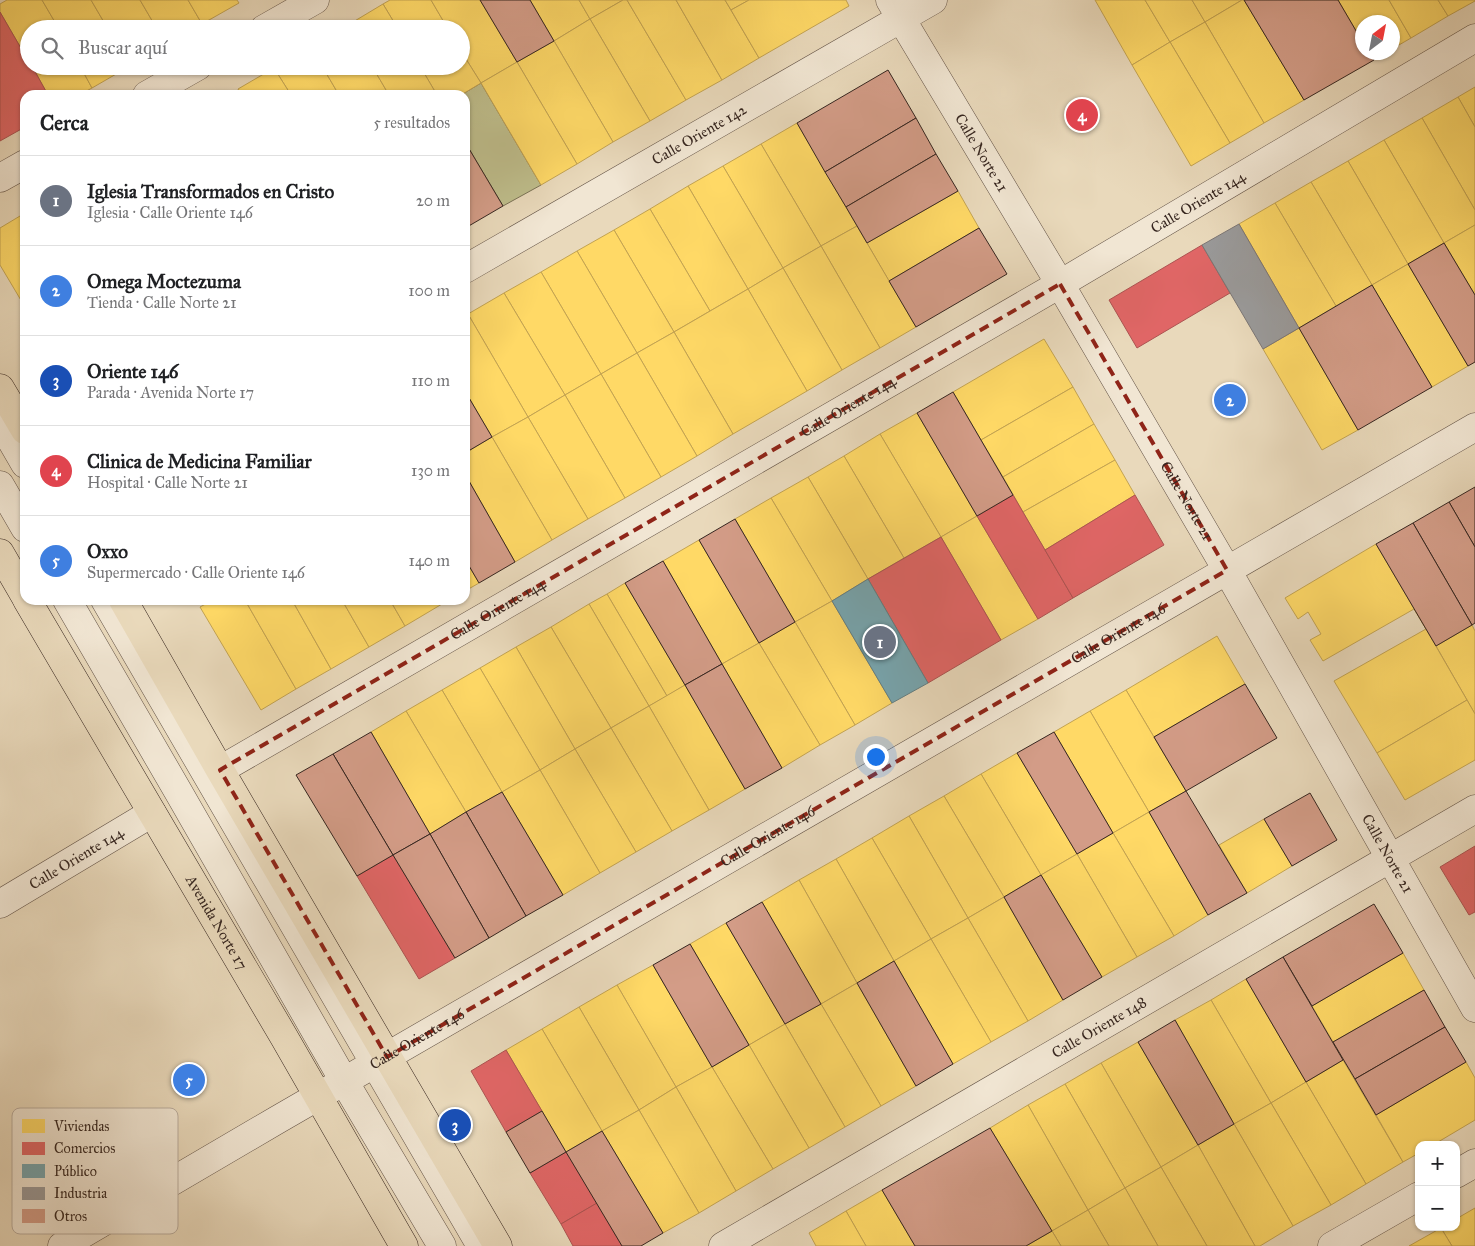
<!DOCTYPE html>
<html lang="es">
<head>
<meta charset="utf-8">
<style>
	:root { --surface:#fff; --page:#f2f2f2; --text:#202124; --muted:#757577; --line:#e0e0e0; --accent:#111827 }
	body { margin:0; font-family:"IM FELL Great Primer",serif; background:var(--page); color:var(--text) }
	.controls { position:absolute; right:15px; bottom:15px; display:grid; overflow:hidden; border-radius:10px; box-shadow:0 1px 4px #0004 }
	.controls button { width:45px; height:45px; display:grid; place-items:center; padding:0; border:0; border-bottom:1px solid var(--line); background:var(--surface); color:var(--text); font:25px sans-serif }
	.compass { position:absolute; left:1355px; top:15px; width:45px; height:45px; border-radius:50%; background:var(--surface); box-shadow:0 1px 4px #0004; rotate:32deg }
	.you { position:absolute; left:875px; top:756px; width:18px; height:18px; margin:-12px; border:4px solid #fff; border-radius:50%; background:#1a73e8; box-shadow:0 0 0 8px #1a73e833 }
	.badge { display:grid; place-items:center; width:32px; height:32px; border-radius:50%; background:var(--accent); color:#fff; font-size:16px; font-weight:700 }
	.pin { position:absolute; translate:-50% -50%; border:2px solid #fff; box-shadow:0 1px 5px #0006 }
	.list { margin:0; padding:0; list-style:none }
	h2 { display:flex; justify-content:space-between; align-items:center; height:65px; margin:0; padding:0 20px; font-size:21px }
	h2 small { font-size:16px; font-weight:400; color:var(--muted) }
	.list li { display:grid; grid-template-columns:32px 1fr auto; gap:15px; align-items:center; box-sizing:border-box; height:90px; padding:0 20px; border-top:1px solid var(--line) }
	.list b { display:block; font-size:19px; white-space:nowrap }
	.list p { margin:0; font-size:16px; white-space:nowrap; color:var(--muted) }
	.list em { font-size:16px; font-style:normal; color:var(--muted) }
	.icon { flex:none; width:28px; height:28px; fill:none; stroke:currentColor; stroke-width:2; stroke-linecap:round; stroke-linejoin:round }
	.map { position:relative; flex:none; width:1475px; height:1246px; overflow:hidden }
	.search { position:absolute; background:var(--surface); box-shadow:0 1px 4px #0004; left:20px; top:20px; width:450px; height:55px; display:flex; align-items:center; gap:12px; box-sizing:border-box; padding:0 18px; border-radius:28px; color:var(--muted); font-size:19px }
	.panel { position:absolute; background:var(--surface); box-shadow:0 1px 4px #0004; left:20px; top:90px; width:450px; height:515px; border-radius:15px }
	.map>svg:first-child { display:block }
	.green { fill:#bebd8b; stroke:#7a7256 }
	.homes { fill:#ffd966; stroke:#c3a351 }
	.shops { fill:#e06666; stroke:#ad5351 }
	.public { fill:#76a5af; stroke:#637f84 }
	.industry { fill:#999; stroke:#7b7675 }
	.building { fill:#d39c87; stroke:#362620 }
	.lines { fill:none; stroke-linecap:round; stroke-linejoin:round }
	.minor-casing { stroke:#635347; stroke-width:29 }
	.major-casing { stroke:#362620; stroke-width:29 }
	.minor { stroke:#f1e6d3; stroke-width:28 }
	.major { stroke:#e9d9bb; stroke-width:28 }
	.marked { fill:none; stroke:#8f2418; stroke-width:4; stroke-dasharray:10 6; stroke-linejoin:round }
	.labels { text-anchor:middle; stroke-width:5; stroke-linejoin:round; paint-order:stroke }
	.street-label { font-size:15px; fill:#362620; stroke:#f1e6d3 }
	.key { fill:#f1e6d3; stroke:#b9ac9d; stroke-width:1 }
	.key-label { font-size:14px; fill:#362620 }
</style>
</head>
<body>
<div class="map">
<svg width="1475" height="1246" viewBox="0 0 1475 1246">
	<rect width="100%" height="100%" fill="#e9d9bb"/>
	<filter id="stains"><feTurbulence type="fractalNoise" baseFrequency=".004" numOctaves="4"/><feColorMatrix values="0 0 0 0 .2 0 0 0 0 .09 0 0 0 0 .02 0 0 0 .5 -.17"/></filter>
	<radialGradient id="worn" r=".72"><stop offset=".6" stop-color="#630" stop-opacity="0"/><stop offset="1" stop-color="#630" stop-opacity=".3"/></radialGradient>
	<!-- green -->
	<path class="green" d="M481,83L541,185L503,206L465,142V95H461Z"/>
	<!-- homes -->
	<g class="homes">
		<path d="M7,0H42L59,29H29V62L0,12V4Z"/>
		<path d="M42,0H91L108,29H59Z"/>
		<path d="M91,0H140L157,29H108Z"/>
		<path d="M140,0H188L202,24L194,29H157Z"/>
		<path d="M188,0H237L239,3L202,24Z"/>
		<path d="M390,0H431L448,29H398L383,4Z"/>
		<path d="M431,0H480L517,62L481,83L461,51V29H448Z"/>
		<path d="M530,0H579L590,19L554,41Z"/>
		<path d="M579,0H623L590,19Z"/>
		<path d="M623,0H627L686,100L650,121L590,19Z"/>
		<path d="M627,0H676L722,80L686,100Z"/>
		<path d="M676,0H725L759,58L722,80Z"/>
		<path d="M725,0H749L731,10Z"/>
		<path d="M749,0H846L849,6L759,58L731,10Z"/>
		<path d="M1095,0H1145L1170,42L1132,65Z"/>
		<path d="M1145,0H1192L1205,22L1170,42Z"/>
		<path d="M1192,0H1242L1205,22Z"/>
		<path d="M1242,0H1244L1304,100L1264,123L1205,22Z"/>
		<path d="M1338,0H1389L1411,38L1392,49V22H1362V41Z"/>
		<path d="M1389,0H1438L1448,16L1411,38Z"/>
		<path d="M1438,0H1475V1L1448,16Z"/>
		<path d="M383,4L398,29H350L348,25Z"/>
		<path d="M590,19L650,121L613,142L554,41Z"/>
		<path d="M1205,22L1264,123L1230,143L1170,42Z"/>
		<path d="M554,41L613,142L577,164L517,62Z"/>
		<path d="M1170,42L1230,143L1191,166L1132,65Z"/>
		<path d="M461,51L481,83L461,95H437L420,66H461Z"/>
		<path d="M517,62L577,164L541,185L481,83Z"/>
		<path d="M32,66H80L92,88L79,95H48Z"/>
		<path d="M80,66H130L92,88Z"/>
		<path d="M276,66H322L339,95H291L274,68Z"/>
		<path d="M322,66H372L389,95H339Z"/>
		<path d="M372,66H420L437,95H389Z"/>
		<path d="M274,68L291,95H241L238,89Z"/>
		<path d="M1475,87V127L1458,97Z"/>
		<path d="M1458,97L1475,127V210L1422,118Z"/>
		<path d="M1422,118L1475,210V225L1444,243L1384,140Z"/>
		<path d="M797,123L857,226L821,246L761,144Z"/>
		<path d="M1384,140L1444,243L1408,264L1348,161Z"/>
		<path d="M761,144L821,246L783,268L723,166Z"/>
		<path d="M1348,161L1408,264L1372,285L1311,182Z"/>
		<path d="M723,166L783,268L748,289L688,186Z"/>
		<path d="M1311,182L1372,285L1336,306L1275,203Z"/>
		<path d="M688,186L748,289L710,311L650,209Z"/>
		<path d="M958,191L979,228L889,281L867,243Z"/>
		<path d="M1275,203L1336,306L1299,328L1239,224Z"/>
		<path d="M650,209L710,311L674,332L614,230Z"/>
		<path d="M20,216L25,225V307L0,265V228Z"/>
		<path d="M1475,225V295L1444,243Z"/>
		<path d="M857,226L916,327L880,348L821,246Z"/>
		<path d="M614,230L674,332L637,353L577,251Z"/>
		<path d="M821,246L880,348L842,370L783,268Z"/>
		<path d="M577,251L637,353L601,374L541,272Z"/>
		<path d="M1408,264L1468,366L1432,387L1372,285Z"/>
		<path d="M783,268L842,370L807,391L748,289Z"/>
		<path d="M541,272L601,374L565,395L504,293Z"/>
		<path d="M748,289L807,391L733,434L674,332Z"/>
		<path d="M504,293L565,395L528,417L468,314Z"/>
		<path d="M468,314L528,417L492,437L465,391V316Z"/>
		<path d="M1299,328L1358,430L1322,450L1263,349Z"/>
		<path d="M674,332L733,434L697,456L637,353Z"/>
		<path d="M1044,339L1073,387L981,440L953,392Z"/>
		<path d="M637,353L697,456L661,477L601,374Z"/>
		<path d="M601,374L661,477L625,498L565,395Z"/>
		<path d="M1073,387L1094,424L1003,477L981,440Z"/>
		<path d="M565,395L625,498L588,519L528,417Z"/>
		<path d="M917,413L977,516L941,537L880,434Z"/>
		<path d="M528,417L588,519L552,540L492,437Z"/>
		<path d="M1094,424L1115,460L1023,512L1003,477Z"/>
		<path d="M880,434L941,537L904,558L844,456Z"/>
		<path d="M492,437L552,540L515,562L465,474V453Z"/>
		<path d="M844,456L904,558L868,579L808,477Z"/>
		<path d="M1115,460L1135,495L1045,550L1023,512Z"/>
		<path d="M808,477L868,579L832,601L771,498Z"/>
		<path d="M771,498L832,601L795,622L735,519Z"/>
		<path d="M977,516L1038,619L1001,640L941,537Z"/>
		<path d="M699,540L759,643L722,664L663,561Z"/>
		<path d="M1376,544L1426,629L1414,609L1323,661L1310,640L1321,634L1308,612L1298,619L1285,598Z"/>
		<path d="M465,559L479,583L465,591Z"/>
		<path d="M625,583L685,685L667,696L607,594Z"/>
		<path d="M607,594L667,696L649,706L589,604Z"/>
		<path d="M213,600H245L296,689L261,710L200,607Z"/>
		<path d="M245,600H292L331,669L296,689Z"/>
		<path d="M292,600H342L369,647L331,669Z"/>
		<path d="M342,600H390L405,626L369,647Z"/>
		<path d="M390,600H440L442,604L405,626Z"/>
		<path d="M832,601L892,703L855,725L795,622Z"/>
		<path d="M589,604L649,706L611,728L551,627Z"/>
		<path d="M795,622L855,725L820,745L759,643Z"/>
		<path d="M1472,625L1475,631V714L1436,646Z"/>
		<path d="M551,627L611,728L575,749L516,647Z"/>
		<path d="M1426,629L1467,700L1377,753L1334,681Z"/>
		<path d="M1217,636L1245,684L1154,737L1126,690Z"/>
		<path d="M759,643L820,745L782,768L722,664Z"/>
		<path d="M516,647L575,749L540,770L480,668Z"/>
		<path d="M480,668L540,770L502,792L442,690Z"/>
		<path d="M685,685L745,789L709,810L649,706Z"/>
		<path d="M442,690L502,792L466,812L406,711Z"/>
		<path d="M1126,690L1186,791L1149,812L1090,711Z"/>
		<path d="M1467,700L1475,714V760L1405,800L1377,753Z"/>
		<path d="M649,706L709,810L672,831L611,728Z"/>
		<path d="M406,711L466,812L430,834L371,732Z"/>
		<path d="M1090,711L1149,812L1113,833L1054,732Z"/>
		<path d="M611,728L672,831L636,852L575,749Z"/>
		<path d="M575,749L636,852L600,873L540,770Z"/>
		<path d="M1017,753L1077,854L1041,875L981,774Z"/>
		<path d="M540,770L600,873L563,895L502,792Z"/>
		<path d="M981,774L1041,875L1004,897L944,796Z"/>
		<path d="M944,796L1004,897L968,918L909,816Z"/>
		<path d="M1149,812L1208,915L1174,936L1113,833Z"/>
		<path d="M909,816L968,918L931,939L872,838Z"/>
		<path d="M1264,819L1292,866L1247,893L1219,845Z"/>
		<path d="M1113,833L1174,936L1137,957L1077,854Z"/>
		<path d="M872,838L931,939L894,961L836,859Z"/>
		<path d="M1077,854L1137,957L1102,977L1041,875Z"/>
		<path d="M836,859L894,961L857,983L799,880Z"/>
		<path d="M799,880L857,983L821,1004L762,902Z"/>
		<path d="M1004,897L1063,1000L1028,1021L968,918Z"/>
		<path d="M968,918L1028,1021L991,1042L931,939Z"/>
		<path d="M726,923L785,1024L749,1045L690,944Z"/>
		<path d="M931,939L991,1042L953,1064L894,961Z"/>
		<path d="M1403,953L1424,990L1333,1042L1312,1006Z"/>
		<path d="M653,965L712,1067L676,1087L617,985Z"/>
		<path d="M1246,979L1306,1082L1271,1103L1211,1000Z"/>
		<path d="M857,983L916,1086L881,1106L821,1004Z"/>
		<path d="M617,985L676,1087L639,1110L579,1007Z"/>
		<path d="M1211,1000L1271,1103L1234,1124L1175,1020Z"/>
		<path d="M821,1004L881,1106L845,1127L785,1024Z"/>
		<path d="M579,1007L639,1110L602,1131L542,1029Z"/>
		<path d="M785,1024L845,1127L809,1148L749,1045Z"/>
		<path d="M542,1029L602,1131L566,1152L506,1050Z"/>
		<path d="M1138,1042L1198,1145L1161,1167L1101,1063Z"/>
		<path d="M749,1045L809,1148L773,1169L712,1067Z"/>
		<path d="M1343,1060L1403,1162L1366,1184L1306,1082Z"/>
		<path d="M1466,1062L1475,1078V1120L1433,1145H1419V1153L1403,1162L1376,1115Z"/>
		<path d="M1101,1063L1161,1167L1125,1188L1065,1084Z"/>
		<path d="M712,1067L773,1169L736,1191L676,1087Z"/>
		<path d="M1306,1082L1366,1184L1331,1205L1271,1103Z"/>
		<path d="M1065,1084L1125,1188L1088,1210L1028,1105Z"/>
		<path d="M676,1087L736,1191L699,1213L639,1110Z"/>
		<path d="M1271,1103L1331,1205L1293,1226L1234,1124Z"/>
		<path d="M1028,1105L1088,1210L1052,1231L990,1128Z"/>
		<path d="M639,1110L699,1213L663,1233L602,1131Z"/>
		<path d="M1234,1124L1293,1226L1260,1246H1255L1198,1145Z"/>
		<path d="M1198,1145L1255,1246H1207L1161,1167Z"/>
		<path d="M1161,1167L1207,1246H1158L1125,1188Z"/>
		<path d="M1125,1188L1158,1246H1109L1088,1210Z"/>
		<path d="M882,1190L915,1246H866L846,1211Z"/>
		<path d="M1475,1208V1246H1452L1441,1228L1456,1227V1219Z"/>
		<path d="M1088,1210L1109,1246H1061L1052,1231Z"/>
		<path d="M846,1211L866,1246H816L809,1233Z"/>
		<path d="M1441,1228L1452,1246H1409Z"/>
		<path d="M1052,1231L1061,1246H1026Z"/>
	</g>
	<!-- shops -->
	<g class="shops">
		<path d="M0,12L29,62V66H32L48,95H25V127L0,141Z"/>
		<path d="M1202,245L1230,293L1137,348L1109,300Z"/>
		<path d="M1013,495L1073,598L1038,619L977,516Z"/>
		<path d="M1135,495L1164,545L1073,598L1045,550Z"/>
		<path d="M941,537L1001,640L928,683L868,579Z"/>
		<path d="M1475,846V912L1469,915L1440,867Z"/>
		<path d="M393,855L455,958L419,979L357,876Z"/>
		<path d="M506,1050L542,1111L506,1132L471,1071Z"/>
		<path d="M566,1152L597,1203L561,1224L530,1173Z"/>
		<path d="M597,1203L622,1246H573L561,1224Z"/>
	</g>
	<!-- public -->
	<path class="public" d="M868,579L928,683L892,703L832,601Z"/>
	<!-- industry -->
	<path class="industry" d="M1239,224L1299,328L1263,349L1202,245Z"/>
	<!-- building -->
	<g class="building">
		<path d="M480,0H530L554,41L517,62Z"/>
		<path d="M1244,0H1338L1362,41V52H1369L1374,60L1304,100Z"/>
		<path d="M888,70L916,118L825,172L797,123Z"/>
		<path d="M916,118L936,154L846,207L825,172Z"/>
		<path d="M465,142L503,206L467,227L465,224Z"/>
		<path d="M936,154L958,191L867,243L846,207Z"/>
		<path d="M979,228L1007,274L916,327L889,281Z"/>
		<path d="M1444,243L1475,295V362L1468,366L1408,264Z"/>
		<path d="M1372,285L1432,387L1358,430L1299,328Z"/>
		<path d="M465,391L492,437L465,453Z"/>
		<path d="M953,392L1013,495L977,516L917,413Z"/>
		<path d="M465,474L515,562L479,583L465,559Z"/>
		<path d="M1475,487V547L1449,502Z"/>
		<path d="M1449,502L1475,547V623L1472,625L1413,523Z"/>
		<path d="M735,519L795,622L759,643L699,540Z"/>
		<path d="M1413,523L1472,625L1436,646L1376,544Z"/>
		<path d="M663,561L722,664L685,685L625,583Z"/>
		<path d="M722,664L782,768L745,789L685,685Z"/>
		<path d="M1245,684L1277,738L1186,791L1154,737Z"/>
		<path d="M371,732L430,834L393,855L333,754Z"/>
		<path d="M1054,732L1113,833L1077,854L1017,753Z"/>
		<path d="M333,754L393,855L357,876L296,775Z"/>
		<path d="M1186,791L1247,893L1208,915L1149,812Z"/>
		<path d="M502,792L563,895L526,916L466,812Z"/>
		<path d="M1310,793L1337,840L1292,866L1264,819Z"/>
		<path d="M466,812L526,916L489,938L430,834Z"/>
		<path d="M430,834L489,938L455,958L393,855Z"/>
		<path d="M1041,875L1102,977L1063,1000L1004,897Z"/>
		<path d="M762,902L821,1004L785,1024L726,923Z"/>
		<path d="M1374,904L1403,953L1312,1006L1283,957Z"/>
		<path d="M690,944L749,1045L712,1067L653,965Z"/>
		<path d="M1283,957L1343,1060L1306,1082L1246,979Z"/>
		<path d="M894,961L953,1064L916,1086L857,983Z"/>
		<path d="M1424,990L1445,1027L1355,1079L1333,1042Z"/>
		<path d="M1175,1020L1234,1124L1198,1145L1138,1042Z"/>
		<path d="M1445,1027L1466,1062L1376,1115L1355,1079Z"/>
		<path d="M542,1111L566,1152L530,1173L506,1132Z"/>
		<path d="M990,1128L1052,1231L1026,1246H915L882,1190Z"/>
		<path d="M602,1131L663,1233L641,1246H622L566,1152Z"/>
	</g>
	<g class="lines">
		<!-- minor casing -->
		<g class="minor-casing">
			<g id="minor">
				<path id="s1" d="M890,0L1060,284L1227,570L1475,1008"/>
				<path d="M264,29L315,0"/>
				<path d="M147,95L198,66"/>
				<path d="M0,178L25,164"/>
				<path id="s2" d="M465,269L933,0"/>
				<path d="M0,421L25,464"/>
				<path d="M0,485L25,528"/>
				<path d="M67,600L179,793L344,1081L442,1246"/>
				<path d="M105,600L481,1246"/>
				<path id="s3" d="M220,770L1060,284L1475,38"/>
				<path id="s4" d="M0,904L152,813"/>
				<path d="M1456,1174L1475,1163"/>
				<path id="s5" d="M62,1246L277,1120L1475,427"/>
				<path id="s6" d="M723,1246L1475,809"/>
				<path d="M1332,1246L1419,1196"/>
			</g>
		</g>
		<!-- major casing -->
		<g class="major-casing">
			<g id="major">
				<path d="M0,388L25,430"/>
				<path d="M0,553L25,596"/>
				<path id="s7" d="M27,600L284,1037L404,1246"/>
				<path d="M123,600L220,770L498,1246"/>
			</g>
		</g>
		<!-- minor -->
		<use href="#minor" class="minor"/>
		<!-- major -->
		<use href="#major" class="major"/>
	</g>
	<!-- marked area -->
	<path class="marked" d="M1060,284L1227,570L387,1057L220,770Z"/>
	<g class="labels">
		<!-- street labels -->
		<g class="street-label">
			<text dy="5" stroke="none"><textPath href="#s2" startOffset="270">Calle Oriente 142</textPath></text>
			<text dy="5" stroke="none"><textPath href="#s1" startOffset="178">Calle Norte 21</textPath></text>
			<text dy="5" stroke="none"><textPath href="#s3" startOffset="1131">Calle Oriente 144</textPath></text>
			<text dy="5" stroke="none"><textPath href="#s3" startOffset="726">Calle Oriente 144</textPath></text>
			<text dy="5" stroke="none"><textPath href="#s1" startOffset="582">Calle Norte 21</textPath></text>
			<text dy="5" stroke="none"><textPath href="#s3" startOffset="321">Calle Oriente 144</textPath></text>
			<text dy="5" stroke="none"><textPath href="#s5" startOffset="1221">Calle Oriente 146</textPath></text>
			<text dy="5" stroke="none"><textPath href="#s5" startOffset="816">Calle Oriente 146</textPath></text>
			<text dy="5" stroke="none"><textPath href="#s1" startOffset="988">Calle Norte 21</textPath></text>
			<text dy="5" stroke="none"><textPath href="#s4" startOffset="89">Calle Oriente 144</textPath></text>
			<text dy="5" stroke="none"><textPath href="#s7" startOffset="374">Avenida Norte 17</textPath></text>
			<text dy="5" stroke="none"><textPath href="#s6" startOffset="435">Calle Oriente 148</textPath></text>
			<text dy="5" stroke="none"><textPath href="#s5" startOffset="411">Calle Oriente 146</textPath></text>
		</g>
	</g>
	<!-- legend -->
	<rect x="12" y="1108" width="166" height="126" rx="8" class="key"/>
	<rect x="22" y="1119" width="23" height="14" fill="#ffd966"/>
	<rect x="22" y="1142" width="23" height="13" fill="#e06666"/>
	<rect x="22" y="1164" width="23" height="14" fill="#76a5af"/>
	<rect x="22" y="1187" width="23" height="13" fill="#999"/>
	<rect x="22" y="1209" width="23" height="14" fill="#d39c87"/>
	<g class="key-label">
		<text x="54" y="1131">Viviendas</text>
		<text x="54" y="1153">Comercios</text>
		<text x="54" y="1176">Público</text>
		<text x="54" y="1198">Industria</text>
		<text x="54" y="1221">Otros</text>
	</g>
	<rect width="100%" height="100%" filter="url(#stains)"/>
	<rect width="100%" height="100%" fill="url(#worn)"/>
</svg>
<div class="controls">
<button>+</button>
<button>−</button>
</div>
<svg class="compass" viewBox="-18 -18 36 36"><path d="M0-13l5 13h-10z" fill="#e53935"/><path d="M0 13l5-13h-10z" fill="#757577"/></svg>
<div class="you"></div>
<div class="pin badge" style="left:880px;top:642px;background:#6b7280">1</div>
<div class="pin badge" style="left:1230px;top:400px;background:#3f7fe0">2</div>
<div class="pin badge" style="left:455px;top:1125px;background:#1a4fb4">3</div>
<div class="pin badge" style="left:1082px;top:115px;background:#e0444e">4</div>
<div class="pin badge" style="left:189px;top:1080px;background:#3f7fe0">5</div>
<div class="search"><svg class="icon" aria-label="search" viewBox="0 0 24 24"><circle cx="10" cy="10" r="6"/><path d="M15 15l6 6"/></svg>Buscar aquí</div>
<section class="panel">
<h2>Cerca<small>5 resultados</small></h2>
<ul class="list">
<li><span class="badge" style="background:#6b7280">1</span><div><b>Iglesia Transformados en Cristo</b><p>Iglesia · Calle Oriente 146</p></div><em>20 m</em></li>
<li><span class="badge" style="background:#3f7fe0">2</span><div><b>Omega Moctezuma</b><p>Tienda · Calle Norte 21</p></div><em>100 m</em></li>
<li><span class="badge" style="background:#1a4fb4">3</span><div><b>Oriente 146</b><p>Parada · Avenida Norte 17</p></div><em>110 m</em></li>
<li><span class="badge" style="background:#e0444e">4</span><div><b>Clinica de Medicina Familiar</b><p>Hospital · Calle Norte 21</p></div><em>130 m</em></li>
<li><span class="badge" style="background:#3f7fe0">5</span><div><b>Oxxo</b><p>Supermercado · Calle Oriente 146</p></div><em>140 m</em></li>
</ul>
</section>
</div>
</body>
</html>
